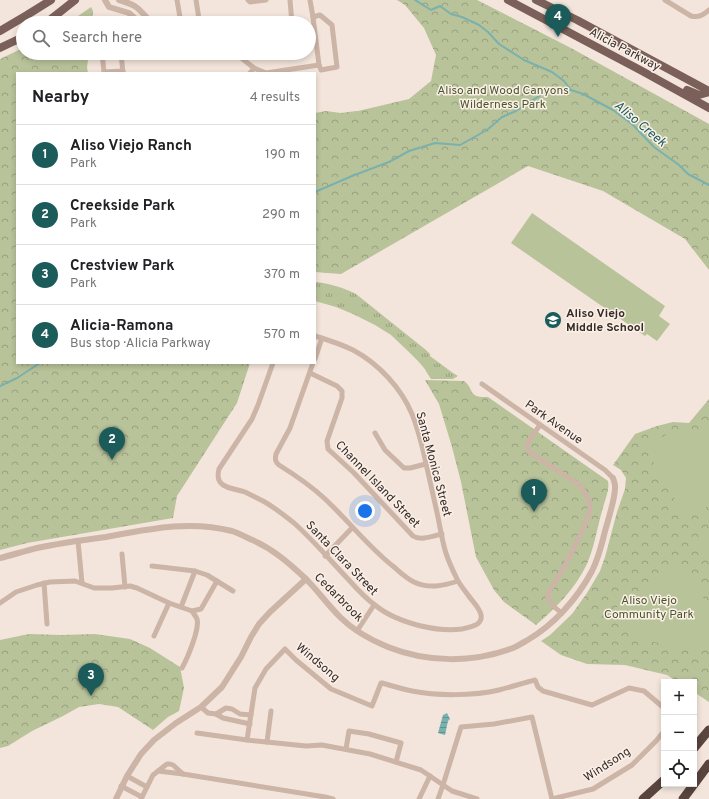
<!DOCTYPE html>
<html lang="en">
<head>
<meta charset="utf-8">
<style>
	:root { --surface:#fff; --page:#f2f2f2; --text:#202124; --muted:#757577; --line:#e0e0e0; --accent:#1b5b59 }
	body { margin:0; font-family:Overpass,sans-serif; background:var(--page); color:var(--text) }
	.controls { position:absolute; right:12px; bottom:12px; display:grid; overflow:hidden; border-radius:0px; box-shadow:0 2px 6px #0003 }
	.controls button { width:36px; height:36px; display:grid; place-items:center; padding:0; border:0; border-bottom:1px solid var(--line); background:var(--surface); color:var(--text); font:20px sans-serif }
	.you { position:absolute; left:365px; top:511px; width:14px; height:14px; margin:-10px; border:3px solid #fff; border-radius:50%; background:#1a73e8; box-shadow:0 0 0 6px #1a73e833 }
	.badge { display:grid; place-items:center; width:26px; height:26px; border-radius:50%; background:var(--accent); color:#fff; font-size:13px; font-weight:700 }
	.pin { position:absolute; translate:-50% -33px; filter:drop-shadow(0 1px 2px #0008) }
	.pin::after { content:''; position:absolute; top:21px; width:14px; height:12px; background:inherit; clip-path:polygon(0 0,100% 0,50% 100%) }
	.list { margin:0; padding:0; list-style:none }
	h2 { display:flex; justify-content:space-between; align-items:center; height:52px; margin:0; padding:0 16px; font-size:17px }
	h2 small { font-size:13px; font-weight:400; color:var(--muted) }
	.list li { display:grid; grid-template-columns:26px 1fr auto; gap:12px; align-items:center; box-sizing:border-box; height:60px; padding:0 16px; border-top:1px solid var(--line) }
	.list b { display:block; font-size:15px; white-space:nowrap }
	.list p { margin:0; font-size:13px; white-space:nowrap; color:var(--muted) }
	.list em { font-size:13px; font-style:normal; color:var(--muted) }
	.icon { flex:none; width:22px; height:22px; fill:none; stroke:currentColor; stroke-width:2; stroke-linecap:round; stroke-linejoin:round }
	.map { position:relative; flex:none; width:709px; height:799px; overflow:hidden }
	.search { position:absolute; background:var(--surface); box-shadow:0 2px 6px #0003; left:16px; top:16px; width:300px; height:44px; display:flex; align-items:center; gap:10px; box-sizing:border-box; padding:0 14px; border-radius:22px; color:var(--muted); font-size:15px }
	.panel { position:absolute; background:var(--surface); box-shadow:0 2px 6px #0003; left:16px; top:72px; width:300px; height:292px; border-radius:0px }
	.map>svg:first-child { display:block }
	.grass { fill:url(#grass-tufts) }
	.park { fill:url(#park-crowns) }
	.garden { fill:#b9c39a }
	.water { fill:url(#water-rules) }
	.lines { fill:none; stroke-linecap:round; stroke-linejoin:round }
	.stream { stroke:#79b1ae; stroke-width:2 }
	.minor { stroke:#ccb4a6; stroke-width:5 }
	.tertiary { stroke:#ccb4a6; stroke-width:6 }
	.primary { stroke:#7a6058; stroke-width:8 }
	.motorway { stroke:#59443e; stroke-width:9 }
	.labels { text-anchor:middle; stroke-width:3; stroke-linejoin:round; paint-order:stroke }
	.street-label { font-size:12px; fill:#372b27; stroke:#faf0e8 }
	.park-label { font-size:12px; fill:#4b572a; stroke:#faf0e8 }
	.poi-label { font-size:12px; font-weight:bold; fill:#372b27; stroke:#faf0e8; text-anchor:start }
	.water-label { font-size:13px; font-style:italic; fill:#1b5b59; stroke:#faf0e8 }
</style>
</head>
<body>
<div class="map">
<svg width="709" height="799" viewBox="0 0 709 799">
	<defs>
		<pattern id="grass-tufts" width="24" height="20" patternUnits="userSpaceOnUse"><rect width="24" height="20" fill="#b9c39a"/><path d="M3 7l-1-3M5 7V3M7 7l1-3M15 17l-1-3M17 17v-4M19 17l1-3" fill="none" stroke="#979f7e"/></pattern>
		<pattern id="park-crowns" width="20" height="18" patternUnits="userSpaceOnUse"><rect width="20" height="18" fill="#b9c39a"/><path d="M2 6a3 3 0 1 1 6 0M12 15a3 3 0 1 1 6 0" fill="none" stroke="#979f7e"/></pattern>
		<pattern id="water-rules" width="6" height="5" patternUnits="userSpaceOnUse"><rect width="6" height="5" fill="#79b1ae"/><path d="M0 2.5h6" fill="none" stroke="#64908e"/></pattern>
	</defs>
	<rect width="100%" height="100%" fill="#f3e5db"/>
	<!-- grass -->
	<path class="grass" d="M315,282C329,283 344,288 356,294L426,350L430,354V356L453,373L458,376L453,379H431L424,368L418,361L411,354L391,335L375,325L353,314L336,307L315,301Z"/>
	<!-- park -->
	<g class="park">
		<path d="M397,0H477L571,48L709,124V270L685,239L603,191L528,166L341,274L315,272V113L326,111L341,113L356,111H358L409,99L431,81L436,55L424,28L405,5Z"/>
		<path d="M91,7L93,11L92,23H68Z"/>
		<path d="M23,48V53H89L87,67L88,73H17V363H250L237,403L177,496L173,518L27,543L0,550V59Z"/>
		<path d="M425,380L464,381C475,389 467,398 488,397L608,481C610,489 604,503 602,511C597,529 594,548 587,564C575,589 556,608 536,625L504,602L494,590L476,557L461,482L452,447L439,404Z"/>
		<path d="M709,399V702L694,692V682H678L667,675L625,665L587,664L561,655L541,641L550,635L572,614L587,593L600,571L605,557L617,512L625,489L626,478L621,470L613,465L635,434L657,426L673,422L689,423Z"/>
		<path d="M29,634L61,635L95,634L130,639L150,648L180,667L184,688L179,711L168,717L153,730L118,707L99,704L79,707L63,716L32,731L8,746L0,748V640Z"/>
	</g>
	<!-- garden -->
	<g class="garden">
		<path d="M532,213L665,306L659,316L670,324L657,341L647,334L645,336L511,243Z"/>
		<path d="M703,430L709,433V505C699,513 690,523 680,508L644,446L670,433Z"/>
		<path d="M709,534V559C700,548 694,543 709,534Z"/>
		<path d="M681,564L685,566L689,571L709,608V640L699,645L675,647L650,641L630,628L614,609L675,565Z"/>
	</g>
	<!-- water -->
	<path class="water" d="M447,713L450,719L448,721L445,735L438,733L443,715Z"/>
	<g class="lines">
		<!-- stream -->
		<g class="stream">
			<path d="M415,0L431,10L440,6L451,14L462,17L479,25L488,32L499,44L524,60L552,72L564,81L571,90"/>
			<path d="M315,192L352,176L389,162L409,151L435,143L460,145L487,130L502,117L516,111L547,91L558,89L571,90L583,94L613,110L632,124L654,147L679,165L688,174L709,185"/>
			<path d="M0,386L17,378L40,363"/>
		</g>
		<!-- minor -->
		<g class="minor">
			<path d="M177,0L181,23"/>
			<path d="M196,0L199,19L197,23"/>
			<path d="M248,0L250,2L266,0"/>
			<path d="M290,0L292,23"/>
			<path d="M310,0L313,17L319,65"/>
			<path d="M665,0L691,16C699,18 703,15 709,10"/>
			<path d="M185,23L189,22L196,23"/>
			<path d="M102,53L104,72L123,71"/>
			<path d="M121,53L123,73"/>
			<path d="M235,53L254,68L266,73"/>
			<path d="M250,73L254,68"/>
			<path d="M266,73L319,65L321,70L337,67L332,25L320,15L313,17"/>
			<path d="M315,359L322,338"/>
			<path d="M273,363L258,405L252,419L219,469C218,473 217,478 220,482C225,489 237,489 245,492C251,495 257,498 263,501C274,507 284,515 294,523C313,540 330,560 348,579C356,588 365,598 375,605C388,616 405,622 421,626C434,629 448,631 462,629C469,627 483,626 481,615C480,608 472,601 468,595C465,591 461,586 458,581C453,571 448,561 445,550C442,539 440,528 438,517C433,494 428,472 423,450C420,438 417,426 412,414C401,388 379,364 353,350C341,344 328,340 315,336"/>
			<path d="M313,363L290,428L276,454C275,459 275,462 279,465C295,475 310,485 324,498C348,520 368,547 394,567C400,572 406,578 414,582C429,589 443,586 458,581"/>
			<path d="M310,373L337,386L342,391V398L327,441L328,449L354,473L413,536C421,541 433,536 442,534"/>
			<path d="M482,384L605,470L613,478"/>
			<path d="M540,425L530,439L527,446L529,452L581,486C584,492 589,499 590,505C591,520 564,567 556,581C553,586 547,591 548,597C549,604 556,609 562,613"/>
			<path d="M375,433L385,450L404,468H410L426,464"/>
			<path d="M78,541L82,583"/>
			<path d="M122,554L125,587"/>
			<path d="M325,556L352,528"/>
			<path d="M152,566L195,571L207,575L233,591"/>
			<path d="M44,583L47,624"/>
			<path d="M0,603L16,592L37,585L50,582L75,581L94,588H112L130,586L137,588L169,603L192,611"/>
			<path d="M181,607L195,571"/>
			<path d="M357,631L374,605"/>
			<path d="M154,636L169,603"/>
			<path d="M182,668C187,659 200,629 197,619C196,617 194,614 192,611L201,609L217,581"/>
			<path d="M201,707L208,713L216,714L223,718L250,724"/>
			<path d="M216,714L226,708L232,709L240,714L251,715"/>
			<path d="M197,733L247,740"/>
			<path d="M267,742L271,711"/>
			<path d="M346,749L349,731L369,734L401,743L396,762"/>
			<path d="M158,771L183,774L325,797L333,799"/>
			<path d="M127,776L147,787"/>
			<path d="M121,786L142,797"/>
			<path d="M141,799L153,775L167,764H170L173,765L183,774"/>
			<path d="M419,799L430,776"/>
			<path d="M438,799L443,785L461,727L494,724L532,717L552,799"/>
			<path d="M477,799L452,791L421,770L370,754L322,745L306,746L247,740L255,688L266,669L285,649L296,660L331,689L372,706L381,683H382C392,686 402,689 412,691C436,696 474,696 499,690C511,687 523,683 535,680L538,687L543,691L592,705L629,688L644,691L664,708"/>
			<path d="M552,799L593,789L632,765L656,741L664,731"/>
		</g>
		<!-- tertiary -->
		<g class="tertiary">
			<path d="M105,0L109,7L129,13L140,23"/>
			<path d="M119,0C133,4 137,6 147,18L146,23"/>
			<path d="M0,558C12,555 25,551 37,548C60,543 83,540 106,537C149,529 189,520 232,531C238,533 244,536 250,539C272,548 289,563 306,579C318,591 328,605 340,617C353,630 371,640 388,647C428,663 473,663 513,648C518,646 522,643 526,641C554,625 577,599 592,571C598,559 602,544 605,531C608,520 616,496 615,486C615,483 614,481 613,478"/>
			<path d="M116,799L127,776L141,754L154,740L176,723L201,707L222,687L241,657L251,637L259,624L270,612L306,579"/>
		</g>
		<!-- primary -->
		<g class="primary">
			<path d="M508,0L642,71L709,108"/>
			<path d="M536,0L577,20L709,91"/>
			<path d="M46,23L75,0"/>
			<path d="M0,31L27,15L51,0"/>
			<path d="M0,48L23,37"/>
			<path d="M687,90L699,95L709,92"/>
		</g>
		<!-- motorway -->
		<g class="motorway">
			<path d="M694,748L709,730"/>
			<path d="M643,799L664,780"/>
			<path d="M683,799L709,764"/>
		</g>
	</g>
	<!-- icons -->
	<defs>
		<g id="school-disc" transform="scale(0.9)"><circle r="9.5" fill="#1b5b59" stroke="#faf0e8"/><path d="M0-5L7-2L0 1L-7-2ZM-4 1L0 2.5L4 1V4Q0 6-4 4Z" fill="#fff"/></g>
	</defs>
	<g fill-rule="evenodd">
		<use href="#school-disc" x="553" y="320"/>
	</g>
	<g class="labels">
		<!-- street labels -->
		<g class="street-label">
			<text transform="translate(625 49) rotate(28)" y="4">Alicia Parkway</text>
			<text transform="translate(554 422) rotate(35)" y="4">Park Avenue</text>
			<text transform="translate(434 464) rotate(75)" y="4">Santa Monica Street</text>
			<text transform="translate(378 484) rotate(46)" y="4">Channel Island Street</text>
			<text transform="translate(342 558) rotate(46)" y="4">Santa Clara Street</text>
			<text transform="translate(339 597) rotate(45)" y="4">Cedarbrook</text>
			<text transform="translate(318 662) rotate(40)" y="4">Windsong</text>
			<text transform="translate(607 764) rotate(-33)" y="4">Windsong</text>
		</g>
		<!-- park labels -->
		<g class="park-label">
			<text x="503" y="94">Aliso and Wood Canyons<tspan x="503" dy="14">Wilderness Park</tspan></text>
			<text x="649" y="604">Aliso Viejo<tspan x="649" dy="14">Community Park</tspan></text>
		</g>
		<!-- poi labels -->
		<g class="poi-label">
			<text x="566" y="317">Aliso Viejo<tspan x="566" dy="14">Middle School</tspan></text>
		</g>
		<!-- water labels -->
		<g class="water-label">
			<text transform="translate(641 123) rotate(40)" y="5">Aliso Creek</text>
		</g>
	</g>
</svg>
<div class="controls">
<button>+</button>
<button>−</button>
<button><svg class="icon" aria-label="locate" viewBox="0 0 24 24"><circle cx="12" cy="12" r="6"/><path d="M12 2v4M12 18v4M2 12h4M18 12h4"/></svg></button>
</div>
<div class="you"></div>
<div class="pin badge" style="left:534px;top:512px">1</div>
<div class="pin badge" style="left:112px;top:460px">2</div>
<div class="pin badge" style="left:91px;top:696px">3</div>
<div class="pin badge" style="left:558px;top:37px">4</div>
<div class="search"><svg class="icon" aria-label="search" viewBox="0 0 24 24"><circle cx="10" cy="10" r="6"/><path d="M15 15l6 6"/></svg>Search here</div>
<section class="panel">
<h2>Nearby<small>4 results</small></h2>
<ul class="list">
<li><span class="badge">1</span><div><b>Aliso Viejo Ranch</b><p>Park</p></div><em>190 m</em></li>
<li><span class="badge">2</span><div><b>Creekside Park</b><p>Park</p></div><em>290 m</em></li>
<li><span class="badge">3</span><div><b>Crestview Park</b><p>Park</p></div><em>370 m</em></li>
<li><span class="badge">4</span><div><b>Alicia-Ramona</b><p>Bus stop · Alicia Parkway</p></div><em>570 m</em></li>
</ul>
</section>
</div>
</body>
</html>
